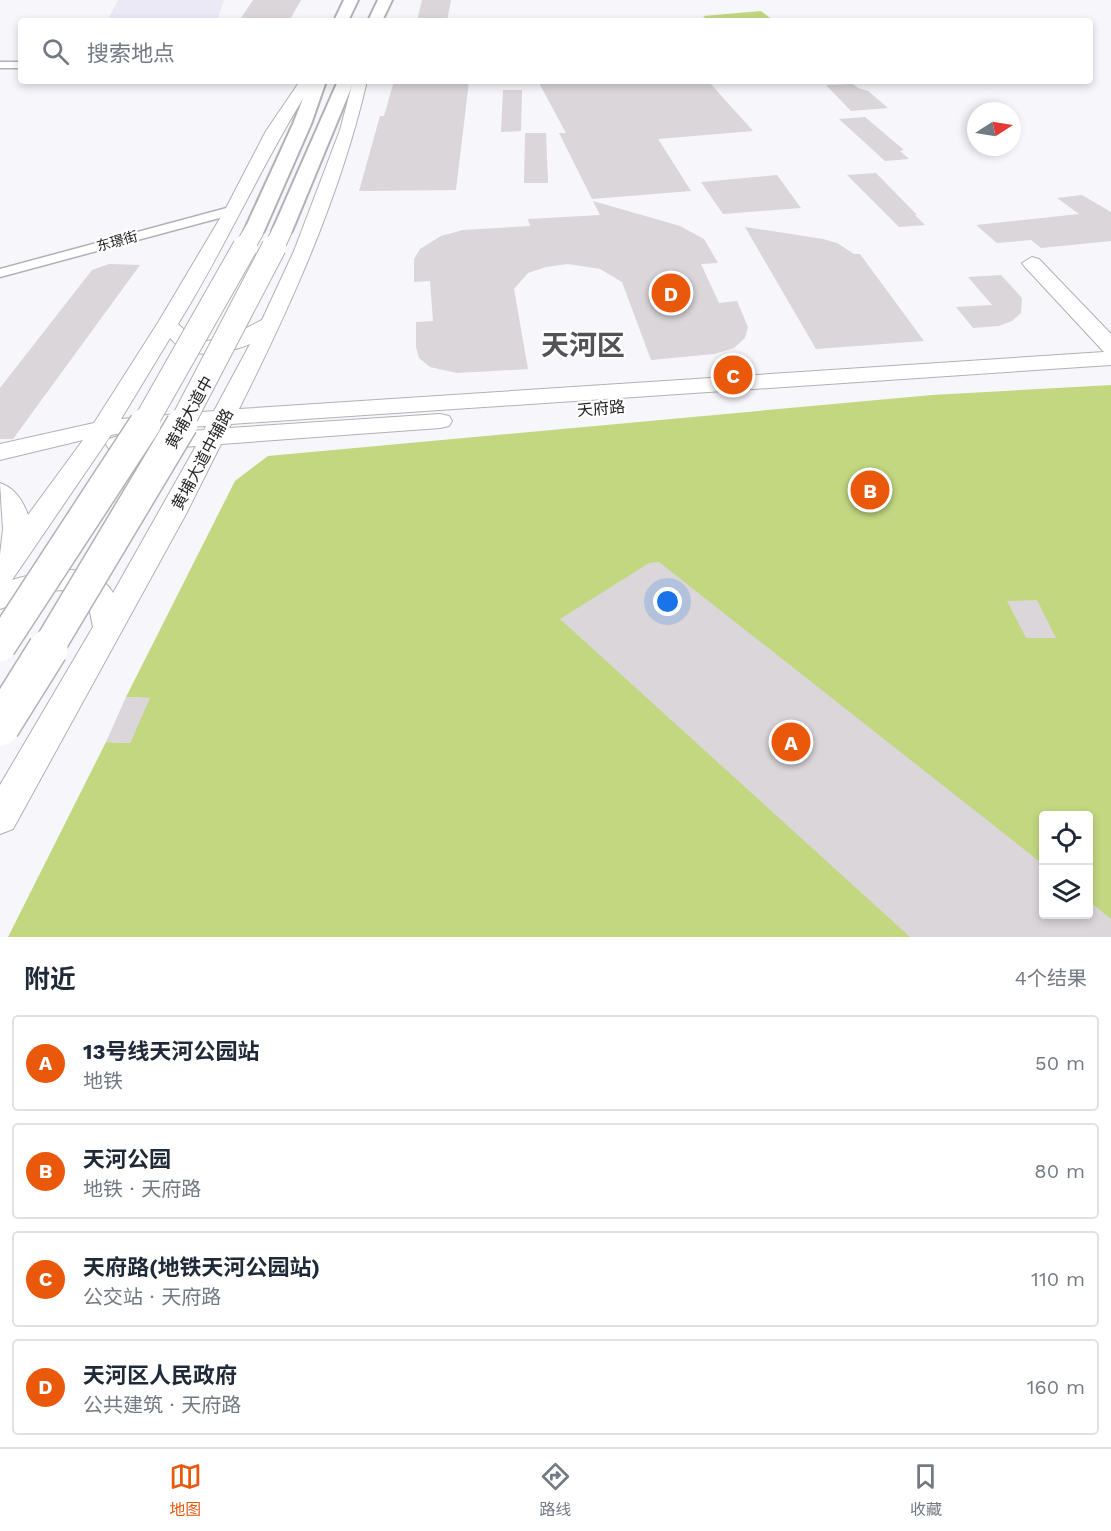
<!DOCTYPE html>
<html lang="zh">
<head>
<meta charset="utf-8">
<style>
	:root { --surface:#fff; --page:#f2f2f3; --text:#1f2937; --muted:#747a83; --line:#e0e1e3; --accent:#ea580c }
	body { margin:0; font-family:"Work Sans","Noto Sans SC",sans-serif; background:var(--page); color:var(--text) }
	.controls { position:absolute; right:18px; bottom:18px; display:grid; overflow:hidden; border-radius:6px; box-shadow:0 3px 9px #0003 }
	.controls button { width:54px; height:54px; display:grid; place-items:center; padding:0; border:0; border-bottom:2px solid var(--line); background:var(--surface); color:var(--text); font:30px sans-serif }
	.compass { position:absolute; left:967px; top:102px; width:54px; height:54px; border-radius:50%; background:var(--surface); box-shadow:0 3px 9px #0003; rotate:78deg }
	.you { position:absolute; left:668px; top:602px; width:21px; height:21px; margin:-15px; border:4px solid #fff; border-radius:50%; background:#1a73e8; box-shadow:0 0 0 9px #1a73e833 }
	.badge { display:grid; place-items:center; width:39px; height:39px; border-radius:50%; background:var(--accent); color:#fff; font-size:20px; font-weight:700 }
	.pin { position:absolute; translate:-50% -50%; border:3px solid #fff; box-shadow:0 2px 6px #0006 }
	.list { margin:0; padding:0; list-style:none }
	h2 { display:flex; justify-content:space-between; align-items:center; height:78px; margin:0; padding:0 24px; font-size:26px }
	h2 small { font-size:20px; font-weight:400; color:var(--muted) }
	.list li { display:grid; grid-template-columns:39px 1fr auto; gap:18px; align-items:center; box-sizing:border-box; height:96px; margin:0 12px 12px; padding:0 12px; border:2px solid var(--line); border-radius:6px }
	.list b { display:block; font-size:22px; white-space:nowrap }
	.list p { margin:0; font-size:20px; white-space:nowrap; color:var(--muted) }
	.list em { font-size:20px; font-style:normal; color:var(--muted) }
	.icon { flex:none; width:33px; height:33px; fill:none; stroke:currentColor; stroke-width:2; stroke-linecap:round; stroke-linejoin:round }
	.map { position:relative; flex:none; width:1111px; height:937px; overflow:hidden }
	.search { position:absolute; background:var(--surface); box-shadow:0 3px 9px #0003; left:18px; right:18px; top:18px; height:66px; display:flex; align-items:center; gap:15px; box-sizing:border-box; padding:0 21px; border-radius:6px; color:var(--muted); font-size:22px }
	.sheet { height:510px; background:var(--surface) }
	nav { display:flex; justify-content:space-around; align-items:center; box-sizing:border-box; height:84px; border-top:2px solid var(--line); background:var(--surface); font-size:16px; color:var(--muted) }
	nav a { display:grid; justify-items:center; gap:3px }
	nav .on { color:var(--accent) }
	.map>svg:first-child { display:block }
	.built { fill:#eae9f5 }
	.green { fill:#c2d780; fill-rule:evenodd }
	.building { fill:#dad6da }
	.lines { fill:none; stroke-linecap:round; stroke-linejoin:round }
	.street-casing { stroke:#b1b1b6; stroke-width:3 }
	.secondary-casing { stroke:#b1b1b6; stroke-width:2 }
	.primary-casing { stroke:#b1b1b6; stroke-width:4 }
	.street { fill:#fff; fill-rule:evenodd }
	.secondary { fill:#fff; fill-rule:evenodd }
	.primary { fill:#fff; fill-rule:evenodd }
	.primary-bridge-far3-casing { stroke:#b1b1b6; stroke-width:21; stroke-linecap:butt }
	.primary-bridge-far2-casing { stroke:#b1b1b6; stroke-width:26; stroke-linecap:butt }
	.primary-bridge-far1-casing { stroke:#b1b1b6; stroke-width:34; stroke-linecap:butt }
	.primary-bridge-casing { stroke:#b1b1b6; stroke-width:42; stroke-linecap:butt }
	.primary-bridge-far3 { stroke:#fff; stroke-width:19 }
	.primary-bridge-far2 { stroke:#fff; stroke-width:24 }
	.primary-bridge-far1 { stroke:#fff; stroke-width:31 }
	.primary-bridge { stroke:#fff; stroke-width:39 }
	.labels { text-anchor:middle; stroke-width:4.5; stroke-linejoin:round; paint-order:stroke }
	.far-street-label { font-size:14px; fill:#262628; stroke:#fff }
	.street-label { font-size:16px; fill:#262628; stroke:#fff }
	.town-label { font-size:28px; font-weight:bold; fill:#535357; stroke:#fff }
</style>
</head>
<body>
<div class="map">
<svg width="1111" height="937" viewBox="0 0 1111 937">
	<rect width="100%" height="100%" fill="#f6f6fb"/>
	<!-- built -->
	<path class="built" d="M118,0H224L217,21H107Z"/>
	<!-- green -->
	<g class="green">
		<path d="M761,11L774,21H709L703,16Z"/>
		<path d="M1111,385V937H8L106,742L130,743L149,698L126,697L235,481L268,456L932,395ZM1044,816H1088V914H1044Z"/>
	</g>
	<!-- building -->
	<g class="building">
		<path d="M253,0H301L289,21H239Z"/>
		<path d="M422,0H451L447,21H417Z"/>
		<path d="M394,81H469L456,190L359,191L380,116H384Z"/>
		<path d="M538,81H708L753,131L658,139L691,191L592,199L559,133H566Z"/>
		<path d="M853,84L858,88L868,91L888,108L851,111L826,85Z"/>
		<path d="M503,90H522L521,131L501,132Z"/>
		<path d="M865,117L904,150L900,151L909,159L885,161L839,119Z"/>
		<path d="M525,133H546L548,183H524Z"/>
		<path d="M876,173L917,215H915L925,225L899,227L847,175Z"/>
		<path d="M777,175L801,208L723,214L701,182Z"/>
		<path d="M1082,195L1111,212V241L1041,248L1031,240L997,243L976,225L1079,214L1057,198Z"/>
		<path d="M593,201L680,226L704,239L718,263L701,264L719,303L737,301L748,327L745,338L734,348L714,354L651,360L622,282L600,269L568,264L546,267L528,273L514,289L528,369L457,373L430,367L419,358L416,347V322L433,321L430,281L414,282V259L420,249L441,236L463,230L530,226L528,219L600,215Z"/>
		<path d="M745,227L823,239L837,243L854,254H860L924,341L816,349Z"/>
		<path d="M109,264L140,265L13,439H0V388L92,270Z"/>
		<path d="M1001,275L1022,298L1021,313L1012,321L999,326L973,328L956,307L992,305L968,277Z"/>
		<path d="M659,562L1044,865V915H1089V901L1111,919V937H910L560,619L649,563Z"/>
		<path d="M1037,600L1056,638H1026L1007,601Z"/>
		<path d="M126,697L150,698L130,743L106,742Z"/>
	</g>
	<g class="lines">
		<!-- street casing -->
		<g class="street-casing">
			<g id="street">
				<rect x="0" y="62" width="21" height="6"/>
				<path d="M234,206L238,207V213L0,277V269Z"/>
			</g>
		</g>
		<!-- secondary casing -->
		<g class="secondary-casing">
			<path id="secondary" d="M300,81H314C264,159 227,245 178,324L191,336L207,341L227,338L262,320L294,251L340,130L353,81H367C340,197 292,303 239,409L1104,352L1025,267L1022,263L1032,257L1039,259L1111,334V365L231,424L229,428L440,414L449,416L452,421L449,426L440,428L221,444L186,514L13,829L0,834V785L93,627L88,602C63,576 28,600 0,609V555L3,529L0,483C15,488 23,501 28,515L83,440L0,460V444L94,423L159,321L225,210L266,131ZM170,338C189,362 225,354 250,344L214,411L121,419ZM206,426L204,430L118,436L109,439L106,444L109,449L118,452L196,446L113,593C93,558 43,571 12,580L111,435L138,430Z"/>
		</g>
		<!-- primary casing -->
		<g class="primary-casing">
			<g id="primary">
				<path d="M344,0H358L348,21H334Z"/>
				<path d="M378,0H392L382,21H368Z"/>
				<path d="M310,81H326L311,124L264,231L261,235H247L244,231L293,124Z"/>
				<path d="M338,81H354L292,231L289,235H275L272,231Z"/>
			</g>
		</g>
		<!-- street -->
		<use href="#street" class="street"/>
		<!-- secondary -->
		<use href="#secondary" class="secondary"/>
		<!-- primary -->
		<use href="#primary" class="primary"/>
		<!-- primary-bridge-far3 casing -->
		<g class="primary-bridge-far3-casing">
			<g id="primary-bridge-far3">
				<path d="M244,248L254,231"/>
				<path d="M274,248L282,231"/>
			</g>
		</g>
		<!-- primary-bridge-far2 casing -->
		<g class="primary-bridge-far2-casing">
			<g id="primary-bridge-far2">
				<path d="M144,425L245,247"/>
				<path d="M181,425L274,247"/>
			</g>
		</g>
		<!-- primary-bridge-far1 casing -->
		<g class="primary-bridge-far1-casing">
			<g id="primary-bridge-far1">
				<path d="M0,646L145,424"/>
				<path d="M47,650L182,424"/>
			</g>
		</g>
		<!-- primary-bridge casing -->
		<g class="primary-bridge-casing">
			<path id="primary-bridge" d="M0,726L48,649"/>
		</g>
		<!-- primary-bridge-far3 -->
		<use href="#primary-bridge-far3" class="primary-bridge-far3"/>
		<!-- primary-bridge-far2 -->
		<use href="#primary-bridge-far2" class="primary-bridge-far2"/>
		<!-- primary-bridge-far1 -->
		<use href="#primary-bridge-far1" class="primary-bridge-far1"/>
		<!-- primary-bridge -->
		<use href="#primary-bridge" class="primary-bridge"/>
	</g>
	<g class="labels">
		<!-- far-street labels -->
		<g class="far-street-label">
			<text transform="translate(117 241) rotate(-15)" y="5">东璟街</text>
		</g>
		<!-- street labels -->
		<g class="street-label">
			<text transform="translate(601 408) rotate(-5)" y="6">天府路</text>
			<text transform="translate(189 412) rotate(-61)" y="6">黄埔大道中</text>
			<text transform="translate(202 459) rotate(-62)" y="6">黄埔大道中辅路</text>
		</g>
		<!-- town labels -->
		<g class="town-label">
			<text x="583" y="355">天河区</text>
		</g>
	</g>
</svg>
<div class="controls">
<button><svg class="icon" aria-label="locate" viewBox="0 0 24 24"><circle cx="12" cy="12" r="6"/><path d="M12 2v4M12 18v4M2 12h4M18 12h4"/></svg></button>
<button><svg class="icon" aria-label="layers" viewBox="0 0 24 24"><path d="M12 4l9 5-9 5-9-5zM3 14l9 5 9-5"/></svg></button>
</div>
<svg class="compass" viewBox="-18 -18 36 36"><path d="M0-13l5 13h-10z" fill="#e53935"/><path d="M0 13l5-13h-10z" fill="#747a83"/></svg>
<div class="you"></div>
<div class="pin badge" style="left:791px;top:742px">A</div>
<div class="pin badge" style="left:870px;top:490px">B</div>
<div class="pin badge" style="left:733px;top:375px">C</div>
<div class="pin badge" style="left:671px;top:293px">D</div>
<div class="search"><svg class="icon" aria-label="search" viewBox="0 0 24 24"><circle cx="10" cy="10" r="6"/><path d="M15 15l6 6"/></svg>搜索地点</div>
</div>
<section class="sheet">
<h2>附近<small>4个结果</small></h2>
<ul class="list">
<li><span class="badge">A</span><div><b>13号线天河公园站</b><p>地铁</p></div><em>50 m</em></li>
<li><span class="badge">B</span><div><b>天河公园</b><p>地铁 · 天府路</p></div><em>80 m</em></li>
<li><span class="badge">C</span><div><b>天府路(地铁天河公园站)</b><p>公交站 · 天府路</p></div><em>110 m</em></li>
<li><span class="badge">D</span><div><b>天河区人民政府</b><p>公共建筑 · 天府路</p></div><em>160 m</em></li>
</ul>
</section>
<nav>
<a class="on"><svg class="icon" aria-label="map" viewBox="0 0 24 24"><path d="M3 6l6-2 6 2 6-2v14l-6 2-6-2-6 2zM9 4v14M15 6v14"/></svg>地图</a>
<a><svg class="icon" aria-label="directions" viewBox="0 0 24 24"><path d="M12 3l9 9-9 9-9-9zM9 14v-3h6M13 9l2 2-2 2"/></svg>路线</a>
<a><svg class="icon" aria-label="saved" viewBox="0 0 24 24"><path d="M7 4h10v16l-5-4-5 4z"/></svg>收藏</a>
</nav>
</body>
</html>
